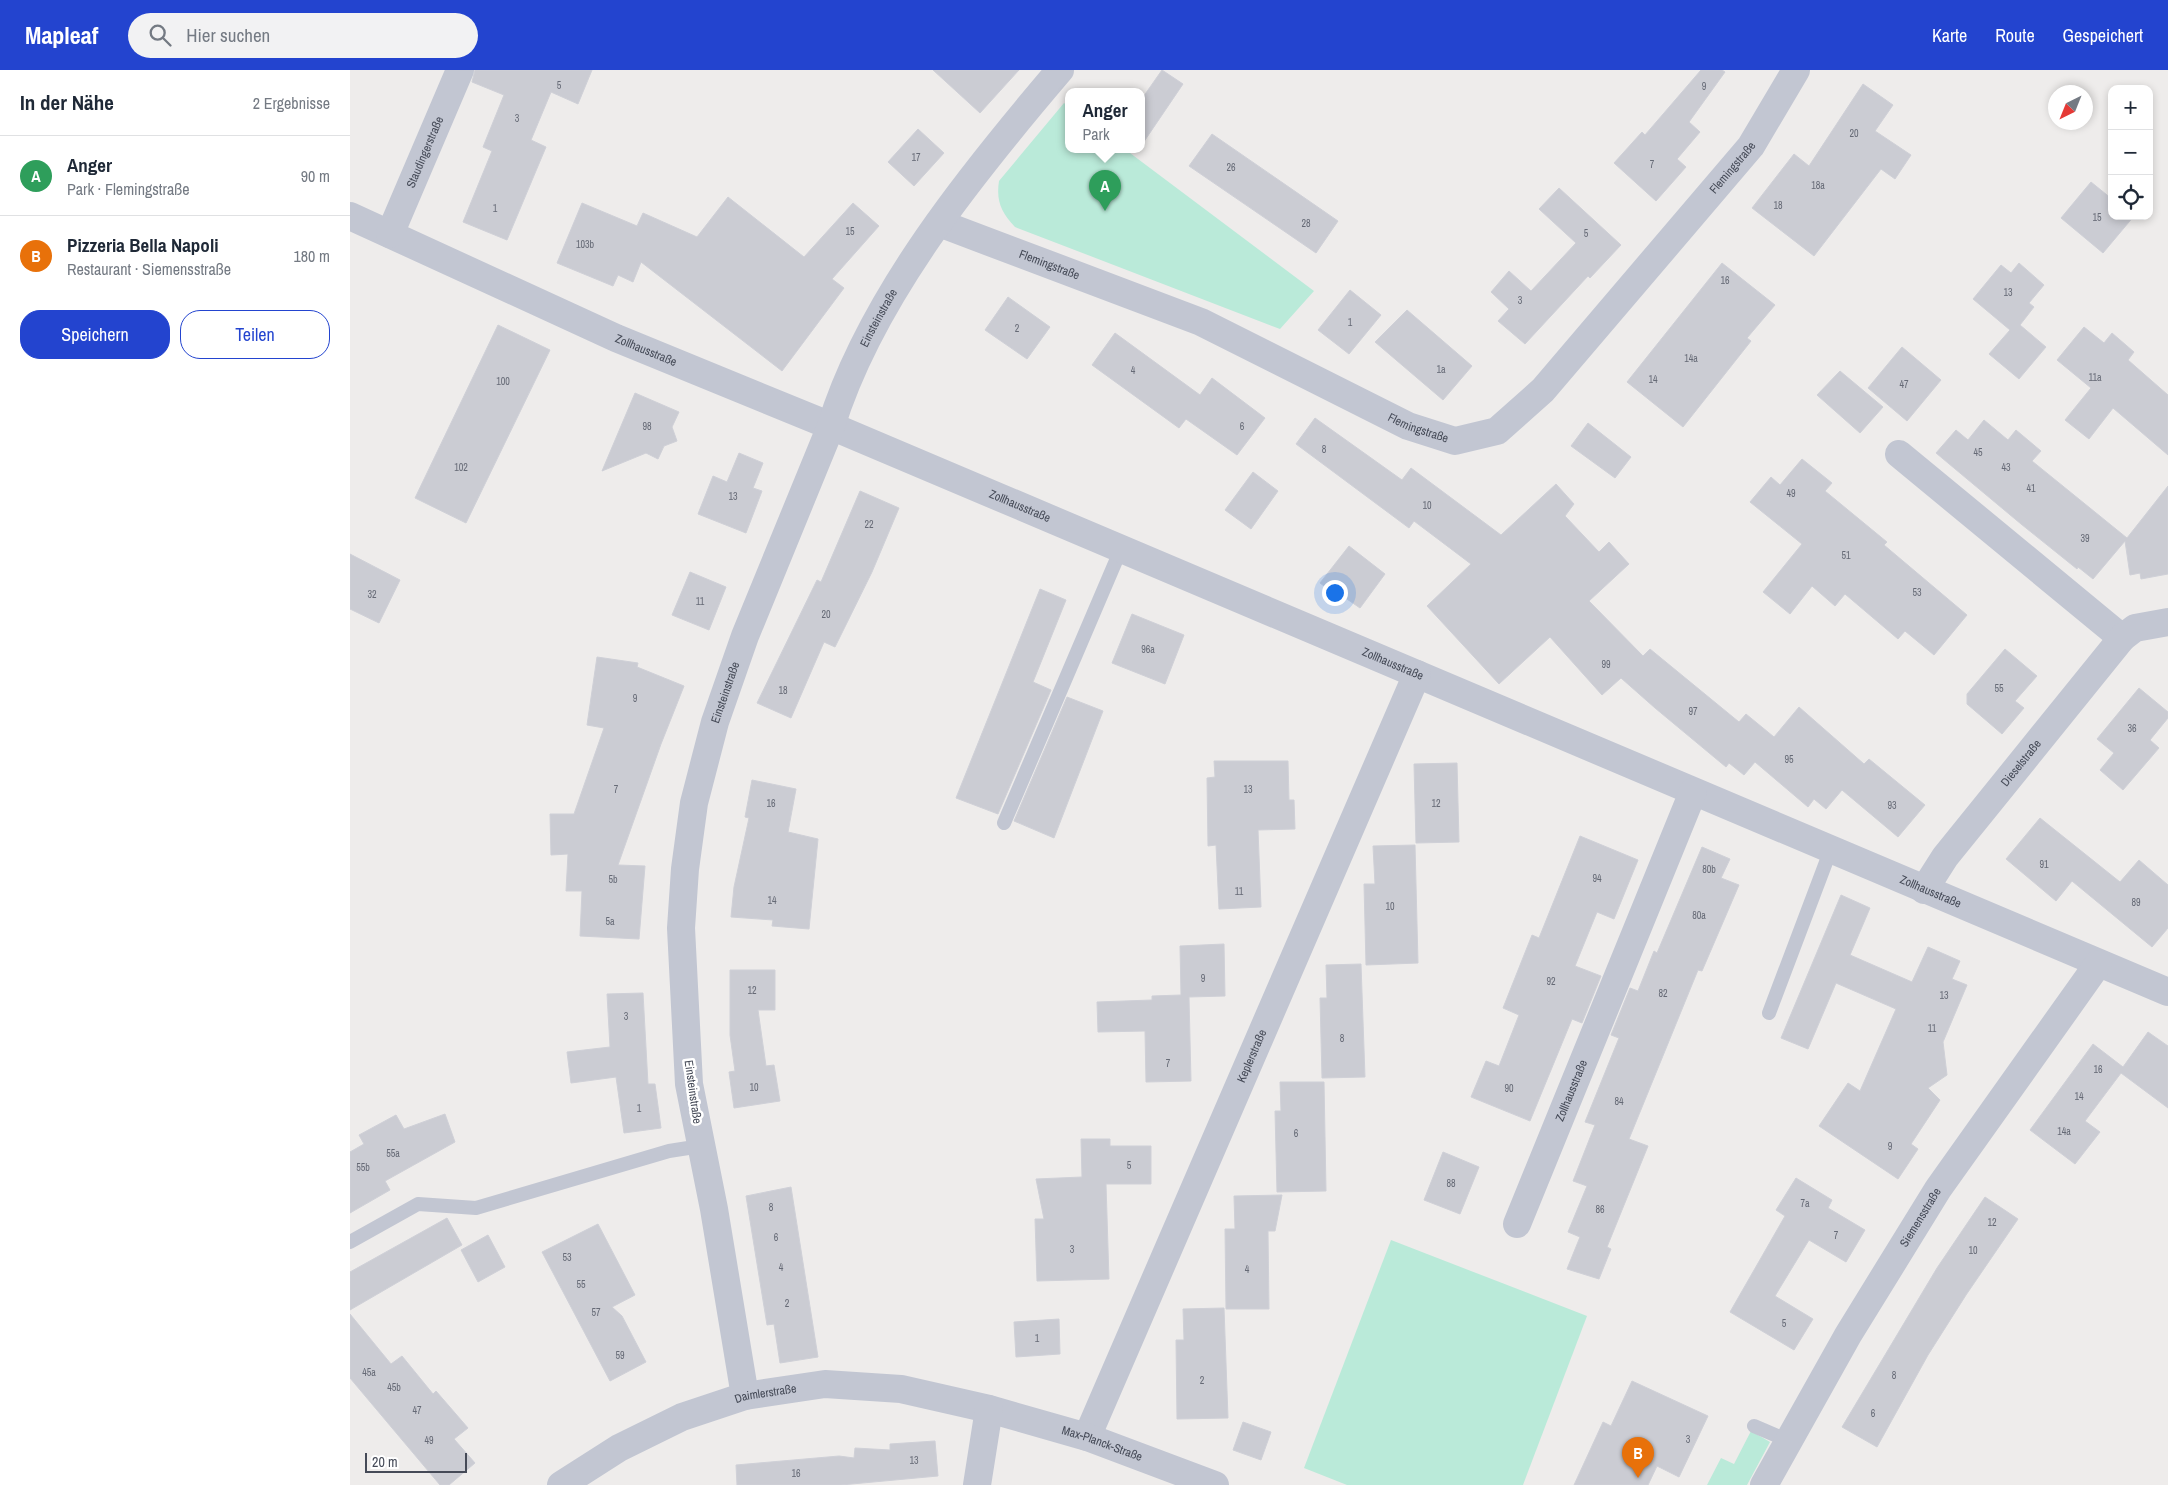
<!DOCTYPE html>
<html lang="de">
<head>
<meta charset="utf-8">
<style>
	:root { --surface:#fff; --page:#f2f2f3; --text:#1f2937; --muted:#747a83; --line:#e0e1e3; --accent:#2344cf }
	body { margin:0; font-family:"Archivo Narrow",sans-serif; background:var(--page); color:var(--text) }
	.controls { position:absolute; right:15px; top:15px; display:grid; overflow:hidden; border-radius:10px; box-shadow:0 2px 8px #0003 }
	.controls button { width:45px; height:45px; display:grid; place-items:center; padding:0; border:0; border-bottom:1px solid var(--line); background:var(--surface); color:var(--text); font:25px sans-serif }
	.compass { position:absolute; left:1698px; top:15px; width:45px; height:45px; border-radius:50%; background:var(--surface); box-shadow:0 2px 8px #0003; rotate:223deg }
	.scale { position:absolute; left:15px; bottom:12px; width:102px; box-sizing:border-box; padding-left:5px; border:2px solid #454a57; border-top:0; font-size:14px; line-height:18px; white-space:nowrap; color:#454a57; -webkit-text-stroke:4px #fff; paint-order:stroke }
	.you { position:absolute; left:984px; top:522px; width:18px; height:18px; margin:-12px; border:4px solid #fff; border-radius:50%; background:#1a73e8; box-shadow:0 0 0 8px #1a73e833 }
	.badge { display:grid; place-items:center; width:32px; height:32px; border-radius:50%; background:var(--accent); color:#fff; font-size:16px; font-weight:700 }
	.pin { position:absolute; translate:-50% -41px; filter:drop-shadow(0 1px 2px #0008) }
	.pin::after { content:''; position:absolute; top:26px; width:18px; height:15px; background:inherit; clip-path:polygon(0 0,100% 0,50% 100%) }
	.popup { position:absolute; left:715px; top:18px; width:80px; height:65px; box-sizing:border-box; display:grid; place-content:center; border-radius:10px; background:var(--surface); filter:drop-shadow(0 1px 4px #0005); font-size:16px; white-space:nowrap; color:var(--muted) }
	.popup b { font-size:19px; color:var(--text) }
	.popup::after { content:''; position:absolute; left:50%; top:100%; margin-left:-10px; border:10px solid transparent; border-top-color:var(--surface) }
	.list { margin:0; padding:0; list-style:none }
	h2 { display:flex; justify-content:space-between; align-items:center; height:65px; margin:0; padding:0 20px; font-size:21px }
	h2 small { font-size:16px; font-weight:400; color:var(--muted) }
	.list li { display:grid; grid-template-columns:32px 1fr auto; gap:15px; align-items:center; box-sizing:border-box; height:80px; padding:0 20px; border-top:1px solid var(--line) }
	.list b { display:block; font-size:19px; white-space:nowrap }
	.list p { margin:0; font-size:16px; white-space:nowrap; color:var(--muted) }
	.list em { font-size:16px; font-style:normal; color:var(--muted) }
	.actions { display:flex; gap:10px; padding:15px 20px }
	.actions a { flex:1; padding:11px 0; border:1px solid var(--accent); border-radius:20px; text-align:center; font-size:18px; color:var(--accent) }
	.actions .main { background:var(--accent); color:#fff }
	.icon { flex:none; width:28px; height:28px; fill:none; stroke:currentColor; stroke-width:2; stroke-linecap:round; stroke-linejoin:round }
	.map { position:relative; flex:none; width:1818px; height:1415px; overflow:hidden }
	header { display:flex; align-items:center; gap:30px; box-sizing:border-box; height:70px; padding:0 25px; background:var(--accent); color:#fff }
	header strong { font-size:24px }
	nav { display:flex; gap:28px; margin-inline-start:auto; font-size:18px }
	.search { width:350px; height:45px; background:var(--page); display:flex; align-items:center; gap:12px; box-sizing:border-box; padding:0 18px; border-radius:28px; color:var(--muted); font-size:19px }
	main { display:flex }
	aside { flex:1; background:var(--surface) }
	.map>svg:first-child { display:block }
	.green { fill:#baead9 }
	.building { fill:#cbccd3; stroke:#cfd0d7 }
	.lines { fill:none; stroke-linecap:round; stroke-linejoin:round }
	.lane { stroke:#c2c6d2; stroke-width:14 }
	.street { stroke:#c2c6d2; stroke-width:28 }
	.labels { text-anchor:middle; stroke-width:5; stroke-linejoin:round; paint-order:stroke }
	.number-label { font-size:10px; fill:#666a76 }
	.street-label { font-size:12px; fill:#454a57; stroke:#fff }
</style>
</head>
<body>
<header>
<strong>Mapleaf</strong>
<div class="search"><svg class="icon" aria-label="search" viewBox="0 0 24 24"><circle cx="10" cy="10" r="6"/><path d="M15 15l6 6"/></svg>Hier suchen</div>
<nav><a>Karte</a><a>Route</a><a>Gespeichert</a></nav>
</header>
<main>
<aside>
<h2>In der Nähe<small>2 Ergebnisse</small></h2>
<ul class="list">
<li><span class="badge" style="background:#2e9e5b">A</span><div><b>Anger</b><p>Park · Flemingstraße</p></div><em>90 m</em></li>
<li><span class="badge" style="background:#e8710a">B</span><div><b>Pizzeria Bella Napoli</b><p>Restaurant · Siemensstraße</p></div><em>180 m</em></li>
</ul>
<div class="actions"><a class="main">Speichern</a><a>Teilen</a></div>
</aside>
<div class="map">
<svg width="1818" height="1415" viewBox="0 0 1818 1415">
	<rect width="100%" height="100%" fill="#eeeceb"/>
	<!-- green -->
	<g class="green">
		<path d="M714,33L719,37V80H776L964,221L930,259L665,157C651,142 646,131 649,111Z"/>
		<path d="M1041,1170L1237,1246L1173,1415H997L954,1398Z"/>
		<path d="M1401,1361L1420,1372L1397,1415H1357L1371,1388L1384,1394Z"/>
	</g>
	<!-- building -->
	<g class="building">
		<path d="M125,0H242L228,34L201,22L181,70L196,77L157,170L113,152L142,81L133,77L154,25L122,12Z"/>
		<path d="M583,0H669L630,43Z"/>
		<path d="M812,0L833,14L791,76V30Z"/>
		<path d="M1351,0H1372L1375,2L1339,52L1350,62L1327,89L1336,97L1306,131L1264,93L1292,62L1295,65Z"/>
		<path d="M1513,14L1543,35L1525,61L1561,85L1545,109L1531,99L1464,186L1402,138L1444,84L1459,96Z"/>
		<path d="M568,59L594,83L564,116L538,92Z"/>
		<path d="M862,64L988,151L966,183L839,96Z"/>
		<path d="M1741,112L1762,129V146H1784L1753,183L1711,148Z"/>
		<path d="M1209,118L1271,175L1240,208L1238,206L1175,274L1148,251L1159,239L1141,222L1159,201L1181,221L1226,173L1189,139Z"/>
		<path d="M378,127L454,187L503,133L529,156L482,209L494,218L432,301L291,192L283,212L268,205L263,216L207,193L232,133L287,156L293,143L347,167Z"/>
		<path d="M1372,193L1425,235L1397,268L1401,271L1333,357L1277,312Z"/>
		<path d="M1669,193L1694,215L1679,233L1684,237L1670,255L1696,277L1669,309L1639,284L1660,260L1623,229L1651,195L1661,203Z"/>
		<path d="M1000,220L1031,245L999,284L968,260Z"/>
		<path d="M658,227L700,257L677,289L635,260Z"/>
		<path d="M1057,240L1122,296L1093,330L1025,272Z"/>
		<path d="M148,255L200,280L116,453L65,428Z"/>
		<path d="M1734,257L1754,273L1762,263L1784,282L1778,290L1818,325V385L1763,338L1739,369L1715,350L1741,318L1707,290Z"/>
		<path d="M765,263L850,325L862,308L915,348L887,385L836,349L829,358L742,295Z"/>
		<path d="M1552,277L1591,310L1557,351L1518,318Z"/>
		<path d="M1490,301L1533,337L1510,363L1467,325Z"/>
		<path d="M285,323L329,342L322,357L327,371L314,376L308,389L296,383L252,401Z"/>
		<path d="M965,348L1052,410L1061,398L1151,465L1206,414L1224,434L1215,446L1249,482L1259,472L1279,494L1239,531L1293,586L1300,579L1389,652L1396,644L1424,667L1449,637L1514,694L1519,689L1575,735L1548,767L1492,720L1476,739L1464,729L1458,737L1405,692L1394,705L1379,693L1376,697L1305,638L1271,608L1252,625L1200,567L1149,614L1077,536L1121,494L1064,451L1059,458L946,374Z"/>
		<path d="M1634,350L1658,370L1666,360L1691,381L1682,391L1777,468L1818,416V504L1791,509L1790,503L1780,505L1775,471L1743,509L1728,497L1727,499L1671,454L1586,383L1606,360L1618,370Z"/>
		<path d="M1238,353L1281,387L1265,408L1221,376Z"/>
		<path d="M389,383L413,393L403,418L412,421L396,463L348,444L363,406L377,412Z"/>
		<path d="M1452,389L1482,413L1475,421L1537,472L1534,475L1617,545L1584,585L1555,561L1548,569L1495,524L1485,536L1462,516L1440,544L1413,522L1452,474L1400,432L1421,407L1430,415Z"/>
		<path d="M903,402L928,421L901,459L875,440Z"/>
		<path d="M510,421L549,438L522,502L485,577L474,572L441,648L407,633L467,510L471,512Z"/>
		<path d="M999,476L1035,504L1010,538L994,527L992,529L970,513Z"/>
		<path d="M0,484L50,510L29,553L0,539Z"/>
		<path d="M340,502L376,517L359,560L322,545Z"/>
		<path d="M690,519L716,530L683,612L701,620L648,744L606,728Z"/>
		<path d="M782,544L834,565L815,614L762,593Z"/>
		<path d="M1655,579L1687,606L1665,631L1674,638L1652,664L1617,634V624Z"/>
		<path d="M247,587L288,593L287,597L334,616L311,674L268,795L295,796L289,869L230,866L232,821H216L218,784L201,785L200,744H224L254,658L237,655Z"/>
		<path d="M1789,618L1818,642V648L1800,670L1809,678L1773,720L1750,700L1764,683L1747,669Z"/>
		<path d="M717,627L753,641L704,768L664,751Z"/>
		<path d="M864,691H938L939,730H944L945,759L908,760L911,837L869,839L866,775L858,776L857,708L865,707Z"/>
		<path d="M1107,693L1109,772L1066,773L1064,694Z"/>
		<path d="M402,710L446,719L438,762L468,769L459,859L422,856L423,850L381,847L384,817L399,748L395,747Z"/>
		<path d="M1690,748L1770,812L1789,790L1818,815V858L1802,877L1722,811L1706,831L1656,789Z"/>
		<path d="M1230,766L1288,790L1264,849L1247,842L1225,896L1251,906L1232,953L1222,949L1180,1051L1121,1027L1136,991L1149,996L1169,945L1153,938L1182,865L1189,868Z"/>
		<path d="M1065,775L1068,893L1016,895L1014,814H1025L1023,776Z"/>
		<path d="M1352,777L1380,789L1371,808L1389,815L1352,901L1348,900L1279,1069L1298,1076L1257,1177L1261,1179L1249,1209L1217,1199L1230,1167L1218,1162L1237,1116L1223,1111L1245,1055L1235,1052L1269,968L1261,965L1280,918L1288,921L1304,881L1307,883Z"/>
		<path d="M1491,825L1520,838L1500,885L1562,912L1578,877L1610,891L1602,909L1617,915L1593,972L1597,1005L1578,1018L1590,1030L1561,1074L1568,1079L1548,1109L1469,1056L1498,1013L1510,1021L1546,939L1486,913L1458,979L1431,968Z"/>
		<path d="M874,874L875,926L839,927L841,1011L796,1012L795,961L748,962L747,932L802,930V926L831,925L830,876Z"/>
		<path d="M1011,894L1015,1007L972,1008L970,928H977L976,895Z"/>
		<path d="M380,900H425V940H408L416,996L424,995L430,1031L384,1038L379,1002L385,1001L380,965Z"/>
		<path d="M293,923L298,1014H305L311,1058L274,1063L266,1007L221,1013L217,982L260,977L257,924Z"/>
		<path d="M1798,962L1818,976V1038L1771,1003L1735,1051L1750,1062L1725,1094L1680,1060L1743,974L1773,997Z"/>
		<path d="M930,1012H974L976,1121L927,1122L925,1041H931Z"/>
		<path d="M95,1044L105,1072L35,1111L40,1120L0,1143V1082L14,1074L9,1065L46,1045L54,1059Z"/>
		<path d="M731,1069H760V1076H801V1114H756L759,1209L687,1211L685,1149H694L686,1109L732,1107Z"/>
		<path d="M1093,1082L1129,1097L1110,1144L1074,1130Z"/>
		<path d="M1446,1108L1482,1130L1478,1138L1515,1160L1496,1192L1459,1170L1425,1226L1463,1249L1444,1280L1380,1242L1435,1146L1426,1140Z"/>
		<path d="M441,1117L468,1287L430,1293L424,1254L417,1255L396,1126Z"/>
		<path d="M932,1125L925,1161H918L919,1239H876L875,1159H885L884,1126Z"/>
		<path d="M1635,1127L1668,1149L1616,1225L1578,1285L1527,1377L1492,1357L1587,1198Z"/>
		<path d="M97,1148L112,1175L0,1240V1202Z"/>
		<path d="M248,1154L285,1225L262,1237L272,1246L296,1292L260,1311L192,1182Z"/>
		<path d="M138,1165L155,1197L128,1212L111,1180Z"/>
		<path d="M874,1238L878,1348L827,1349L826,1270H834L833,1239Z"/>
		<path d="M0,1244L41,1294L52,1286L83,1324L86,1321L118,1358L104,1369L125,1393L99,1415H90L0,1308Z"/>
		<path d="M709,1249L710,1284L666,1287L664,1252Z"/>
		<path d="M1282,1311L1358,1346L1329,1407L1307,1396L1298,1415H1224L1253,1352L1261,1356Z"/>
		<path d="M893,1352L921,1362L911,1390L883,1380Z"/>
		<path d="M585,1371L588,1406L491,1415H387L386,1395L489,1386L504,1388L505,1378L540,1380V1374Z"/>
	</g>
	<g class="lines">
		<!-- lane -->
		<g class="lane">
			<path d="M654,753L771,479"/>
			<path d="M1419,943L1481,779"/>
			<path d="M0,1172L68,1134L126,1138L319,1081L351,1076"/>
			<path d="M1404,1356L1439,1371"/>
		</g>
		<!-- street -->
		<g class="street">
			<path id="s1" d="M0,146L266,268L481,356L1818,922"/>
			<path id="s2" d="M589,153L851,252L1058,356L1105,371L1147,361L1193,320L1401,76L1446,0"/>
			<path id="s3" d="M40,164L110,0"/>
			<path d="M1549,384L1772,568"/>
			<path id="s4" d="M1574,820L1595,787L1772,568L1785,558L1818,552"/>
			<path id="s5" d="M1167,1154L1343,722"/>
			<path id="s6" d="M395,1326L364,1139L339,1014L331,858L335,799L344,733L365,652L395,566L481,356C521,227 623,102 710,0"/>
			<path id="s7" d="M737,1367L1067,604"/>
			<path id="s8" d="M211,1415L269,1378L332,1347L395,1326L475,1314L551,1319L639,1339L737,1367L865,1415"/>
			<path d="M627,1415L639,1339"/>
			<path id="s9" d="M1414,1415L1498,1265L1588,1119L1748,894"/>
		</g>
	</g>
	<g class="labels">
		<!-- number labels -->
		<g class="number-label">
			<text x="209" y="19">5</text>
			<text x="1354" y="20">9</text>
			<text x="167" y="52">3</text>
			<text x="1504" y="67">20</text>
			<text x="566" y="91">17</text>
			<text x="1302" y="98">7</text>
			<text x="881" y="101">26</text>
			<text x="1468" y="119">18a</text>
			<text x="1428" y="139">18</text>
			<text x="145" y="142">1</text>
			<text x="1747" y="151">15</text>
			<text x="956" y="157">28</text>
			<text x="500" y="165">15</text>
			<text x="1236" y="167">5</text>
			<text x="235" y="178">103b</text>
			<text x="1375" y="214">16</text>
			<text x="1658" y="226">13</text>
			<text x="1170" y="234">3</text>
			<text x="1000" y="256">1</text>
			<text x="667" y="262">2</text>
			<text x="1341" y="292">14a</text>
			<text x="1091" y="303">1a</text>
			<text x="783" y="304">4</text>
			<text x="1745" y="311">11a</text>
			<text x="1303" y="313">14</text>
			<text x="153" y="315">100</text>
			<text x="1554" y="318">47</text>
			<text x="297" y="360">98</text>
			<text x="892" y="360">6</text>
			<text x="974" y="383">8</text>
			<text x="1628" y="386">45</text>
			<text x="111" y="401">102</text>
			<text x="1656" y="401">43</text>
			<text x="1681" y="422">41</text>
			<text x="1441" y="427">49</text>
			<text x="383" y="430">13</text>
			<text x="1077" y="439">10</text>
			<text x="519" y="458">22</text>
			<text x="1735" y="472">39</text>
			<text x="1496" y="489">51</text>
			<text x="1567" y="526">53</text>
			<text x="22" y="528">32</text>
			<text x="350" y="535">11</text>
			<text x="476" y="548">20</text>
			<text x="798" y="583">96a</text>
			<text x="1256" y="598">99</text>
			<text x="1649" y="622">55</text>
			<text x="433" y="624">18</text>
			<text x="285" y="632">9</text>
			<text x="1343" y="645">97</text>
			<text x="1782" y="662">36</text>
			<text x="1439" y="693">95</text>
			<text x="266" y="723">7</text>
			<text x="898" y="723">13</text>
			<text x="421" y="737">16</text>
			<text x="1086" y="737">12</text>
			<text x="1542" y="739">93</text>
			<text x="1694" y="798">91</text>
			<text x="1359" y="803">80b</text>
			<text x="1247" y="812">94</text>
			<text x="263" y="813">5b</text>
			<text x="889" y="825">11</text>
			<text x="422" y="834">14</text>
			<text x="1786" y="836">89</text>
			<text x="1040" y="840">10</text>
			<text x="1349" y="849">80a</text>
			<text x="260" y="855">5a</text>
			<text x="853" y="912">9</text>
			<text x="1201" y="915">92</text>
			<text x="402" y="924">12</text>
			<text x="1313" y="927">82</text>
			<text x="1594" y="929">13</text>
			<text x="276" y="950">3</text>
			<text x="1582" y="962">11</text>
			<text x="992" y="972">8</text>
			<text x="818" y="997">7</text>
			<text x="1748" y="1003">16</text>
			<text x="404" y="1021">10</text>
			<text x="1159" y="1022">90</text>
			<text x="1729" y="1030">14</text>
			<text x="1269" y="1035">84</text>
			<text x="289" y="1042">1</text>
			<text x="1714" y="1065">14a</text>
			<text x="946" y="1067">6</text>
			<text x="1540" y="1080">9</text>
			<text x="43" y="1087">55a</text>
			<text x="779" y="1099">5</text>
			<text x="13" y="1101">55b</text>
			<text x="1101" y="1117">88</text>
			<text x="1455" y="1137">7a</text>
			<text x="421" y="1141">8</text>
			<text x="1250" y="1143">86</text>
			<text x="1642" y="1156">12</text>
			<text x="1486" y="1169">7</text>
			<text x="426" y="1171">6</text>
			<text x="722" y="1183">3</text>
			<text x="1623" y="1184">10</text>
			<text x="217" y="1191">53</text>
			<text x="431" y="1201">4</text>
			<text x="897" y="1203">4</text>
			<text x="231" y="1218">55</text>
			<text x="437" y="1237">2</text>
			<text x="246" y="1246">57</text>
			<text x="1434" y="1257">5</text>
			<text x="687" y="1272">1</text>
			<text x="270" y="1289">59</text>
			<text x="19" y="1306">45a</text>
			<text x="1544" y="1309">8</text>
			<text x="852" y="1314">2</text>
			<text x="44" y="1321">45b</text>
			<text x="67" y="1344">47</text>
			<text x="1523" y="1347">6</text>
			<text x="1338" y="1373">3</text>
			<text x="79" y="1374">49</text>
			<text x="564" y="1394">13</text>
			<text x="446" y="1407">16</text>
		</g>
		<!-- street labels -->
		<g class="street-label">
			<text dy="4" stroke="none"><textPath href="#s3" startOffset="89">Staudingerstraße</textPath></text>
			<text dy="4" stroke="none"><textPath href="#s2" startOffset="958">Flemingstraße</textPath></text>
			<text dy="4" stroke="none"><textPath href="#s2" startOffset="118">Flemingstraße</textPath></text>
			<text dy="4" stroke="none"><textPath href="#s6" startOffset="1119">Einsteinstraße</textPath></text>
			<text dy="4" stroke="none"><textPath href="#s1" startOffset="325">Zollhausstraße</textPath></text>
			<text dy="4" stroke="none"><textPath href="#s2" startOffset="522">Flemingstraße</textPath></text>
			<text dy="4" stroke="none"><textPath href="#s1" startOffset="730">Zollhausstraße</textPath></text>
			<text dy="4" stroke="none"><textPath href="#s1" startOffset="1135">Zollhausstraße</textPath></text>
			<text dy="4" stroke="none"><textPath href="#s6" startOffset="714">Einsteinstraße</textPath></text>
			<text dy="4" stroke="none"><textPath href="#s4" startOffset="160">Dieselstraße</textPath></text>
			<text dy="4" stroke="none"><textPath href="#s1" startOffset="1719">Zollhausstraße</textPath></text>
			<text dy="4" stroke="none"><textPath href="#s7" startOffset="415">Keplerstraße</textPath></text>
			<text dy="4" stroke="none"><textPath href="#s5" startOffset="144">Zollhausstraße</textPath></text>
			<text transform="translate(343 1022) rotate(82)" y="4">Einsteinstraße</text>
			<text dy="4" stroke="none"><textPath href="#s9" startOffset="310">Siemensstraße</textPath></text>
			<text dy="4" stroke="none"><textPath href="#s8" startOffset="226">Daimlerstraße</textPath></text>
			<text dy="4" stroke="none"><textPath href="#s8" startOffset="571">Max-Planck-Straße</textPath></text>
		</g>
	</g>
</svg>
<div class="controls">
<button>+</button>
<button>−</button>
<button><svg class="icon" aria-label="locate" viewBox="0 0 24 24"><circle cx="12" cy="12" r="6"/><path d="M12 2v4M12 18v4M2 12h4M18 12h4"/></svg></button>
</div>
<svg class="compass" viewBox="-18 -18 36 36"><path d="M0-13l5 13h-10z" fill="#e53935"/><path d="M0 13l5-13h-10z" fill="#747a83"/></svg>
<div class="scale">20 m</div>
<div class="you"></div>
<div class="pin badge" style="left:755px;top:141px;background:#2e9e5b">A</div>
<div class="popup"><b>Anger</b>Park</div>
<div class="pin badge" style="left:1288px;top:1408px;background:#e8710a">B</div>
</div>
</main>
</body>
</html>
